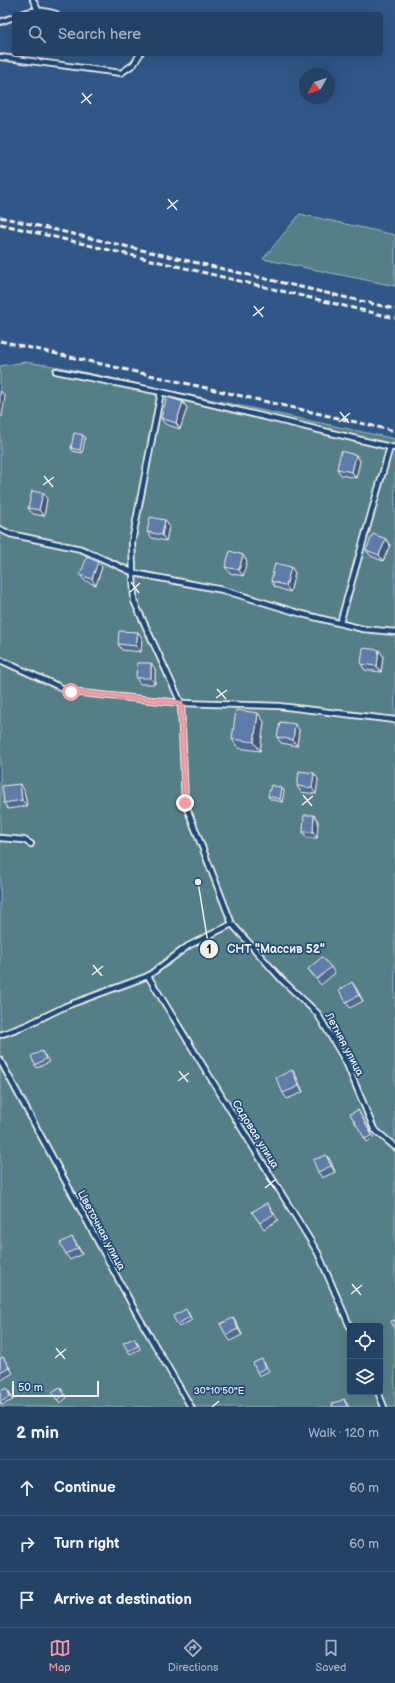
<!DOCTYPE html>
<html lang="en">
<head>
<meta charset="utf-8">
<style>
	:root { --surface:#244166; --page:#2c486c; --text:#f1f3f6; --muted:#a3afbf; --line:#415a7a; --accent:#ff9aa2 }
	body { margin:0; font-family:"Balsamiq Sans",sans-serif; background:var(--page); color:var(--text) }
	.controls { position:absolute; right:12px; bottom:12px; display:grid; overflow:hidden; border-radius:4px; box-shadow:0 4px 16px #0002 }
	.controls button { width:36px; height:36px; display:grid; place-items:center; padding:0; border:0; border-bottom:1px solid var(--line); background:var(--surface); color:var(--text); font:20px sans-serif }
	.compass { position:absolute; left:299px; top:68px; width:36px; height:36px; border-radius:50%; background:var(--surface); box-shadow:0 4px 16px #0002; rotate:231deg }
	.scale { position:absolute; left:12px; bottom:10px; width:87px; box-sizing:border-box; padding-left:4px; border:2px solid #f4f1e8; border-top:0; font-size:11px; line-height:14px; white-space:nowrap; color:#f4f1e8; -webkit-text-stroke:3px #1f4a7a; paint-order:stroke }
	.stop { position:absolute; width:12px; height:12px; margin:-9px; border:3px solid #ff9aa2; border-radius:50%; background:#fff }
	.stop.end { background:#ff9aa2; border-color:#fff; box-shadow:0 1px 4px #0008 }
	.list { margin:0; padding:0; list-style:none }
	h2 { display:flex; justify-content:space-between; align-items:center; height:52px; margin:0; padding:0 16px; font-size:17px }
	h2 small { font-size:13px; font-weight:400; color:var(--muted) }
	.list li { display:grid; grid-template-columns:26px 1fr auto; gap:12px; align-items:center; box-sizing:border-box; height:56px; padding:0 16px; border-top:1px solid var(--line) }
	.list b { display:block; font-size:15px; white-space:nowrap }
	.list em { font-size:13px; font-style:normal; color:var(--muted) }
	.icon { flex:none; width:22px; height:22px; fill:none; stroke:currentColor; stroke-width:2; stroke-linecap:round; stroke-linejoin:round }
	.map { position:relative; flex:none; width:395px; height:1407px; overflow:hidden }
	.search { position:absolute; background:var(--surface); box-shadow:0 4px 16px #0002; left:12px; right:12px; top:12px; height:44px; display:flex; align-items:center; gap:10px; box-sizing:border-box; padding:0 14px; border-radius:4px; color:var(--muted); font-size:15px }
	.sheet { height:220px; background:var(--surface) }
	nav { display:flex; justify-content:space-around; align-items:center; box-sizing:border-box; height:56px; border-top:1px solid var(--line); background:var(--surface); font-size:11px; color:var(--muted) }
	nav a { display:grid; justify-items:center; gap:2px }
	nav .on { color:var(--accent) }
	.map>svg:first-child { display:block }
	.green { fill:#557f86; stroke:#a4b8b7; fill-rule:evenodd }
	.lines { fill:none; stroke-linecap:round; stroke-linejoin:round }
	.service-casing { stroke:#f4f1e8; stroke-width:8 }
	.service { stroke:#1f4a7a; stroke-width:4.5 }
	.rail { stroke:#f4f1e8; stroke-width:3; stroke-dasharray:6 3; stroke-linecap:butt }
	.wall { fill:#506a92; stroke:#f4f1e8 }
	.shaded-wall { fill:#415677; stroke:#f4f1e8 }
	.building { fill:#5d7baa; stroke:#f4f1e8 }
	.route { stroke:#ff9aa2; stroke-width:5 }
	.ticks { fill:none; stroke:#f4f1e8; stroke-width:1.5 }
	.labels { text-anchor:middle; stroke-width:3.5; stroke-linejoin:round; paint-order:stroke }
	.street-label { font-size:11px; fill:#f4f1e8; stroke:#1f4a7a }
	.ticks-label { font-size:10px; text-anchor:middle; fill:#f4f1e8; stroke:#1f4a7a; stroke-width:3.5; stroke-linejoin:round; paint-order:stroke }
	.leader { fill:none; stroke:#f4f1e8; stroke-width:1.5 }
	.callout-dot { fill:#f4f1e8; stroke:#1f4a7a; stroke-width:1.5 }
	.mark-label { font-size:12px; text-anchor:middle; font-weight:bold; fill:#111 }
	.callout-label { font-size:12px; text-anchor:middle; font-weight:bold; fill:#f4f1e8; stroke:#1f4a7a; stroke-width:3.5; stroke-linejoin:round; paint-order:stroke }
</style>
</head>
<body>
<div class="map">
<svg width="395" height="1407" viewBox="0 0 395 1407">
	<rect width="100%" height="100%" fill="#305788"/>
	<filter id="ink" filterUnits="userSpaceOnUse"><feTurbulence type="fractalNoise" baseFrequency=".025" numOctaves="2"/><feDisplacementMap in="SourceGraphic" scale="8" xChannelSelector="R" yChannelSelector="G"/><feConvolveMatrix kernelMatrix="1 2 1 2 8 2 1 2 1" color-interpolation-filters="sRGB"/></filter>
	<g filter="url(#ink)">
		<!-- green -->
		<g class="green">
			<path d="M300,214L395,235V286L263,259Z"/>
			<path d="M25,362L60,367L395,439V1407H0V366ZM350,1326H380V1392H350Z"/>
		</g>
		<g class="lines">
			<!-- service casing -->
			<g class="service-casing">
				<g id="service">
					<path d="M33,0L38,10"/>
					<path d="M22,14C35,9 44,10 56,14"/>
					<path d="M0,22L14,17"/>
					<path d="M0,57L121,73L134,64L140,54"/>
					<path d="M56,371L161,392L390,447"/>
					<path d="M0,529L10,534L81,549L134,573L223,590L302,614L363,629L395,632"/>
					<path d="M340,623L390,447L395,448"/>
					<path d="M0,660L71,692L181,703L134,601L132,542L161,392"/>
					<path d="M395,720L279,706L181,703L185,803L232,924L282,980L317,1013L346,1062L374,1129L395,1147"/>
					<path d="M0,838L24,840L31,844"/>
					<path d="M148,976L318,1253L350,1327"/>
					<path d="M0,1035L27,1025L66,1006L148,976L188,946L232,924"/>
					<path d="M0,1060L137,1314L191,1407"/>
					<path d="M378,1392L384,1407"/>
				</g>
			</g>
			<!-- service -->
			<use href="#service" class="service"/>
			<!-- rail -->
			<g class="rail">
				<path d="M0,217L395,309"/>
				<path d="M0,224L395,318"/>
				<path d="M0,341L395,431"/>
			</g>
		</g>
		<!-- wall -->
		<g class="wall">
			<path d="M183,402L187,408L180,429L165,424L161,418Z"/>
			<path d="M83,435L85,438L82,453L73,451L71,448Z"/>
			<path d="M356,455L360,461L356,478L341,475L337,469Z"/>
			<path d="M43,493L47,499L44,516L33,514L28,508Z"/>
			<path d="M165,520L169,526L166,541L152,538L147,532Z"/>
			<path d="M390,545L383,561L371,556L366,550Z"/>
			<path d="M247,561L243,576L230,573L225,567Z"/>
			<path d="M102,567L96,585L85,581L80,575Z"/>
			<path d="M291,567L295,573L290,592L275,587L271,581Z"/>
			<path d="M138,632L142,638L141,652L122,650L118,644Z"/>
			<path d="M383,656L381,672L365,670L361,664Z"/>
			<path d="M151,663L155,669V684H140L136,678Z"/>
			<path d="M258,713L264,722L260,751L238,748L232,739Z"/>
			<path d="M299,730L297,746L281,743L277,737Z"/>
			<path d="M318,779L316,794L301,792L297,786Z"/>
			<path d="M20,784L24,790L27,806L8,809L4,803Z"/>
			<path d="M282,788L284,791L282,802L270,799L268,796Z"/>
			<path d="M318,821L317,838H307L303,832Z"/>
			<path d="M331,967L335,973L321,985L308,969Z"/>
			<path d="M356,988L363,1001L350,1008L346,1002Z"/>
			<path d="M44,1054L49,1062L37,1068L35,1065Z"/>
			<path d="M292,1070L296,1076L303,1092L287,1099L283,1093Z"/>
			<path d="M358,1110L374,1138L367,1142L365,1139Z"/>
			<path d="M326,1155L330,1160L335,1172L322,1178L318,1172Z"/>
			<path d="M267,1203L278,1220L264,1229L252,1212Z"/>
			<path d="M76,1243L82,1254L70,1260L66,1254Z"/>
			<path d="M188,1312L192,1320L179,1327L177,1324Z"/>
			<path d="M237,1324L242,1335L230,1341L226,1335Z"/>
			<path d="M137,1341L140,1349L130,1354L128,1351Z"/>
			<path d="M3,1357L13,1373L0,1381V1359Z"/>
			<path d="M264,1362L269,1371L259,1376L257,1372Z"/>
			<path d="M60,1387L67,1398L60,1403L52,1392Z"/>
			<path d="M0,1391H9L13,1400L2,1405L0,1402Z"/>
		</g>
		<!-- shaded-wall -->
		<g class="shaded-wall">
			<path d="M1,391L5,397L2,417L0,415V395Z"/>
			<path d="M183,402L187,408L180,429L176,423Z"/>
			<path d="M83,435L85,438L82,453L80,450Z"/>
			<path d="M356,455L360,461L356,478L352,472Z"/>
			<path d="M43,493L47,499L44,516L39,510Z"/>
			<path d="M165,520L169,526L166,541L162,535Z"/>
			<path d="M386,539L390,545L383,561L379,555Z"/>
			<path d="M243,555L247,561L243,576L239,570Z"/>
			<path d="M98,562L102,567L96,585L92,579Z"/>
			<path d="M291,567L295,573L290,592L286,586Z"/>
			<path d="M138,632L142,638L141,652L136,646Z"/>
			<path d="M379,650L383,656L381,672L377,666Z"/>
			<path d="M151,663L155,669V684L151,678Z"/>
			<path d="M258,713L264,722L260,751L254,742Z"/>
			<path d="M295,724L299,730L297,746L293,740Z"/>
			<path d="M314,773L318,779L316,794L312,788Z"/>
			<path d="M20,784L24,790L27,806L22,800Z"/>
			<path d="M282,788L284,791L282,802L280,799Z"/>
			<path d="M314,815L318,821L317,838L313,832Z"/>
			<path d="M352,982L356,988L363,1001L359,995Z"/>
			<path d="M292,1070L296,1076L303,1092L299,1086Z"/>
			<path d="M326,1155L330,1160L335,1172L331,1166Z"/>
			<path d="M72,1237L76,1243L82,1254L78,1248Z"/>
			<path d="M233,1318L237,1324L242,1335L238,1329Z"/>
			<path d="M7,1388L9,1391L13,1400L10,1397Z"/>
			<path d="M344,1399L348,1405L349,1407H347Z"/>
		</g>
		<!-- building -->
		<g class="building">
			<path d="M167,397L183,402L176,423L161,418Z"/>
			<path d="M74,433L83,435L80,450L71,448Z"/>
			<path d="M341,451L356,455L352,472L337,469Z"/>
			<path d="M32,491L43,493L39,510L28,508Z"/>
			<path d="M150,517L165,520L162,535L147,532Z"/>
			<path d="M373,534L386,539L379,555L366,550Z"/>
			<path d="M230,551L243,555L239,570L225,567Z"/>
			<path d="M87,557L98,562L92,579L80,575Z"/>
			<path d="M275,563L291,567L286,586L271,581Z"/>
			<path d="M119,631L138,632L136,646L118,644Z"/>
			<path d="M363,648L379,650L377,666L361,664Z"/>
			<path d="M137,663H151V678H136Z"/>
			<path d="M236,710L258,713L254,742L232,739Z"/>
			<path d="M280,722L295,724L293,740L277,737Z"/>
			<path d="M299,771L314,773L312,788L297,786Z"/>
			<path d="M20,784L22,800L4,803L2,786Z"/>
			<path d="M271,785L282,788L280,799L268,796Z"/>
			<path d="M304,815H314L313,832H303Z"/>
			<path d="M322,957L331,967L317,979L308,969Z"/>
			<path d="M352,982L359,995L346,1002L339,990Z"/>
			<path d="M42,1051L46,1059L35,1065L31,1056Z"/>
			<path d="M292,1070L299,1086L283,1093L276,1078Z"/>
			<path d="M358,1110L372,1135L365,1139L350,1114Z"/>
			<path d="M326,1155L331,1166L318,1172L313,1160Z"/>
			<path d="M267,1203L274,1214L260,1223L252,1212Z"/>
			<path d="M72,1237L78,1248L66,1254L60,1243Z"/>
			<path d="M186,1309L190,1317L177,1324L173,1316Z"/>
			<path d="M233,1318L238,1329L226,1335L220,1324Z"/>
			<path d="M395,1320V1331L391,1321Z"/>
			<path d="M134,1338L138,1346L128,1351L123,1343Z"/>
			<path d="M3,1357L9,1367L0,1372V1359Z"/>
			<path d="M262,1359L266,1368L257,1372L253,1363Z"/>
			<path d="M60,1387L65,1395L57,1400L52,1392Z"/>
			<path d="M7,1388L10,1397L0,1402V1391Z"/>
			<path d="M344,1399L347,1407H333L332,1404Z"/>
		</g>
	</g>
	<g class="lines" filter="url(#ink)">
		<!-- route -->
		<path class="route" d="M71,692L181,703L185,803"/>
	</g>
	<!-- ticks -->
	<path class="ticks" d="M82,93L91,104M81,103L92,94M168,199L177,210M167,209L178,200M254,306L263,317M253,316L264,307M340,412L349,423M339,422L350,413M44,476L53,487M43,485L54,477M131,582L139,593M130,592L140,583M217,689L226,699M216,698L227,690M303,795L312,806M302,805L313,796M93,965L102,976M92,975L103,966M179,1071L188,1082M178,1081L189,1073M266,1178L275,1189M265,1188L276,1179M352,1284L361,1295M351,1294L362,1285M56,1348L65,1359M55,1358L66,1349M212,1407L219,1401"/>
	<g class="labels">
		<!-- street labels -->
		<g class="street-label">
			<text transform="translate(345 1044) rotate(62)" y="4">Летняя улица</text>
			<text transform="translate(256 1134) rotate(58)" y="4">Садовая улица</text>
			<text transform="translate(102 1230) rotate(62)" y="4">Цветочная улица</text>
		</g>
	</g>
	<g class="ticks-label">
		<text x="219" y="1394">30°10'50"E</text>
	</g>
	<!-- callouts -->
	<path class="leader" d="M198 882L209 949"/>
	<g class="callout-dot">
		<circle cx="198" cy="882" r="4"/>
		<circle cx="209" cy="949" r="10"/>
	</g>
	<g class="mark-label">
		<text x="209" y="953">1</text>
	</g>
	<g class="callout-label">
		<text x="276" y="953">СНТ "Массив 52"</text>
	</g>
</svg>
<div class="controls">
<button><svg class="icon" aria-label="locate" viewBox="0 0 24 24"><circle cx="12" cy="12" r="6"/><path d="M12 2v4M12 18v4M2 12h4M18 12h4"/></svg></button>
<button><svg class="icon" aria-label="layers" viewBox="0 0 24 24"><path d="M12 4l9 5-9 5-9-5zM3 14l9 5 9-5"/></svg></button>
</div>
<svg class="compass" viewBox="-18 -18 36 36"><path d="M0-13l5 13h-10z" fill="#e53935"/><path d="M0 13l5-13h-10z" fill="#a3afbf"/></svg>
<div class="scale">50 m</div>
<div class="stop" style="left:71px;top:692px"></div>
<div class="stop end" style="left:185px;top:803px"></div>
<div class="search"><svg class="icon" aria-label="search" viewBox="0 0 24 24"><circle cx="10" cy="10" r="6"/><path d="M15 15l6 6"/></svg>Search here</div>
</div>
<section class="sheet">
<h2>2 min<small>Walk · 120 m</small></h2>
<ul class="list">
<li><svg class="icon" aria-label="ahead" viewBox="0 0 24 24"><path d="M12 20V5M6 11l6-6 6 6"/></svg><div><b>Continue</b></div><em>60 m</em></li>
<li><svg class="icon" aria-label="right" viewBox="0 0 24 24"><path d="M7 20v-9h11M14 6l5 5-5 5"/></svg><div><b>Turn right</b></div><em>60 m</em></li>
<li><svg class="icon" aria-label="arrive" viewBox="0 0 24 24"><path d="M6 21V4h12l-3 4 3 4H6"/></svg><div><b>Arrive at destination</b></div></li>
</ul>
</section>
<nav>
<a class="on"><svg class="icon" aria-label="map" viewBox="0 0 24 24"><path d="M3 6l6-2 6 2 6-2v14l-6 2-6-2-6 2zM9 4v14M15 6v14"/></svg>Map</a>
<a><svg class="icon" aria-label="directions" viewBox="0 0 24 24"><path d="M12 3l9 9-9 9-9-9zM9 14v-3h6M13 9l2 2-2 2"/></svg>Directions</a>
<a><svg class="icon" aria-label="saved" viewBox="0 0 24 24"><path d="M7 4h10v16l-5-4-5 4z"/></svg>Saved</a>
</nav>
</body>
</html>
